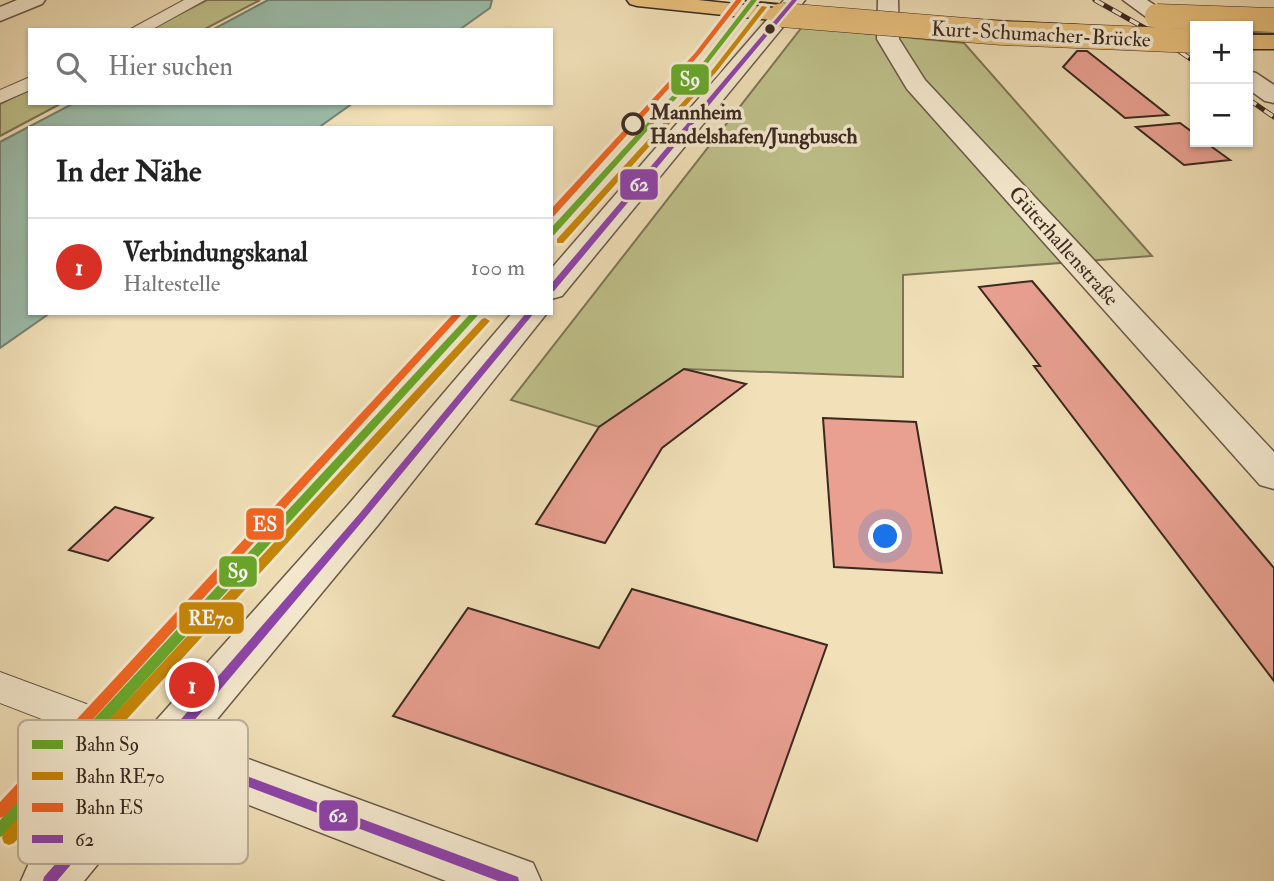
<!DOCTYPE html>
<html lang="de">
<head>
<meta charset="utf-8">
<style>
	:root { --surface:#fff; --page:#f2f2f2; --text:#222; --muted:#767676; --line:#e0e0e0; --accent:#d93025 }
	body { margin:0; font-family:"IM FELL Double Pica",serif; background:var(--page); color:var(--text) }
	.controls { position:absolute; right:21px; top:21px; display:grid; overflow:hidden; border-radius:0px; box-shadow:0 2px 5px #0004 }
	.controls button { width:63px; height:63px; display:grid; place-items:center; padding:0; border:0; border-bottom:2px solid var(--line); background:var(--surface); color:var(--text); font:35px sans-serif }
	.you { position:absolute; left:886px; top:537px; width:24px; height:24px; margin:-18px; border:5px solid #fff; border-radius:50%; background:#1a73e8; box-shadow:0 0 0 10px #1a73e833 }
	.badge { display:grid; place-items:center; width:46px; height:46px; border-radius:50%; background:var(--accent); color:#fff; font-size:23px; font-weight:700 }
	.pin { position:absolute; translate:-50% -50%; border:4px solid #fff; box-shadow:0 2px 7px #0006 }
	.list { margin:0; padding:0; list-style:none }
	h2 { display:flex; justify-content:space-between; align-items:center; height:91px; margin:0; padding:0 28px; font-size:30px }
	h2 small { font-size:23px; font-weight:400; color:var(--muted) }
	.list li { display:grid; grid-template-columns:46px 1fr auto; gap:21px; align-items:center; box-sizing:border-box; height:98px; padding:0 28px; border-top:2px solid var(--line) }
	.list b { display:block; font-size:26px; white-space:nowrap }
	.list p { margin:0; font-size:23px; white-space:nowrap; color:var(--muted) }
	.list em { font-size:23px; font-style:normal; color:var(--muted) }
	.icon { flex:none; width:38px; height:38px; fill:none; stroke:currentColor; stroke-width:2; stroke-linecap:round; stroke-linejoin:round }
	.map { position:relative; flex:none; width:1274px; height:881px; overflow:hidden }
	.search { position:absolute; background:var(--surface); box-shadow:0 2px 5px #0004; left:28px; top:28px; width:525px; height:77px; display:flex; align-items:center; gap:18px; box-sizing:border-box; padding:0 24px; border-radius:0px; color:var(--muted); font-size:26px }
	.panel { position:absolute; background:var(--surface); box-shadow:0 2px 5px #0004; left:28px; top:126px; width:525px; height:189px; border-radius:0px }
	.map>svg:first-child { display:block }
	.green { fill:#bfc18b; stroke:#7d7556; stroke-width:2 }
	.water { fill:#9bbdab; stroke:#758274; stroke-width:2 }
	.building { fill:#e9a091; stroke:#3b2921; stroke-width:2 }
	.lines { fill:none; stroke-linecap:round; stroke-linejoin:round }
	.pedestrian-casing { stroke:#685747; stroke-width:2 }
	.minor-casing { stroke:#685747; stroke-width:3 }
	.trunk-casing { stroke:#3b2921; stroke-width:3 }
	.pedestrian { fill:#f6ebd1; fill-rule:evenodd }
	.minor { fill:#f6ebd1; fill-rule:evenodd }
	.trunk { fill:#e8c07c; fill-rule:evenodd }
	.tram { stroke:#3b2921; stroke-width:2 }
	.rail-casing { stroke:#3b2921; stroke-width:5 }
	.rail { stroke:#f6ebd1; stroke-width:3.5; stroke-dasharray:10; stroke-linecap:butt }
	.trunk-bridge-casing { stroke:#3b2921; stroke-width:25; stroke-linecap:butt }
	.trunk-bridge { stroke:#e8c07c; stroke-width:24 }
	.bus-1-casing { stroke:#f6ebd1; stroke-width:5 }
	.bus-1 { fill:#8e44ad; fill-rule:evenodd }
	.rail-1-casing { stroke:#f6ebd1; stroke-width:6 }
	.rail-2-casing { stroke:#f6ebd1; stroke-width:6 }
	.rail-3-casing { stroke:#f6ebd1; stroke-width:6 }
	.rail-1 { fill:#68a82a; fill-rule:evenodd }
	.rail-2 { fill:#c88708; fill-rule:evenodd }
	.rail-3 { fill:#f26522; fill-rule:evenodd }
	.bus-dot { fill:#3b2921; stroke:#f6ebd1; stroke-width:2.5 }
	.stop-dot { fill:#f6ebd1; stroke:#3b2921; stroke-width:3.5 }
	.labels { text-anchor:middle; stroke-width:7; stroke-linejoin:round; paint-order:stroke }
	.far-street-label { font-size:21px; fill:#3b2921; stroke:#f6ebd1 }
	.far-stop-label { font-size:21px; font-weight:bold; fill:#3b2921; stroke:#f6ebd1; text-anchor:start }
	.key { fill:#f6ebd1; stroke:#beb19c; stroke-width:2 }
	.key-label { font-size:19px; fill:#3b2921 }
	.line-badge { stroke:#f6ebd1; stroke-width:2.5 }
	.badge-label { font-size:19px; text-anchor:middle; font-weight:bold; fill:#fff }
</style>
</head>
<body>
<div class="map">
<svg width="1274" height="881" viewBox="0 0 1274 881">
	<rect width="100%" height="100%" fill="#f1e0b8"/>
	<filter id="stains"><feTurbulence type="fractalNoise" baseFrequency=".00286" numOctaves="4"/><feColorMatrix values="0 0 0 0 .2 0 0 0 0 .09 0 0 0 0 .02 0 0 0 .5 -.17"/></filter>
	<radialGradient id="worn" r=".72"><stop offset=".6" stop-color="#630" stop-opacity="0"/><stop offset="1" stop-color="#630" stop-opacity=".3"/></radialGradient>
	<!-- green -->
	<g class="green">
		<path d="M207,0H260L203,30H148Z"/>
		<path d="M802,27L964,43L1152,256L903,275V377L684,369L599,427L511,400Z"/>
		<path d="M30,89V103H62L0,136V104Z"/>
	</g>
	<!-- water -->
	<g class="water">
		<path d="M268,0H492L490,8L459,30H212Z"/>
		<path d="M74,103H353L318,128H30V313H50L0,348V142Z"/>
	</g>
	<!-- building -->
	<g class="building">
		<path d="M1077,51H1087L1168,115L1125,118L1063,67Z"/>
		<path d="M1180,123L1195,134V142H1205L1230,160L1184,165L1136,127Z"/>
		<path d="M1032,281L1274,568V681L1034,366H1040L979,287Z"/>
		<path d="M684,369L746,384L662,448L605,543L536,524L599,427Z"/>
		<path d="M823,418L916,422L942,573L834,567Z"/>
		<path d="M115,507L153,518L108,561L69,550Z"/>
		<path d="M632,589L827,645L757,841L393,716L468,608L599,648Z"/>
	</g>
	<g class="lines">
		<!-- pedestrian casing -->
		<g class="pedestrian-casing">
			<g id="pedestrian">
				<path d="M184,0H205L151,30H129Z"/>
				<path d="M30,77V90L0,103V90Z"/>
				<path d="M0,672L178,738L184,750L178,762L164,766L0,703Z"/>
			</g>
		</g>
		<!-- minor casing -->
		<g class="minor-casing">
			<g id="minor">
				<path d="M17,0H45L42,4L0,21V7Z"/>
				<path d="M784,0H805L562,296L551,299V269Z"/>
				<path d="M878,0H898L899,39L925,80L1274,452V489L1260,485L907,89L877,39Z"/>
				<path d="M1123,0H1147L1195,32V45L1183,44Z"/>
				<path d="M1248,71L1256,73L1274,85V103L1265,101L1248,89Z"/>
				<path d="M512,313H547L378,525L199,741L533,863L541,881H446L171,775L84,881H21L29,863L348,505Z"/>
			</g>
		</g>
		<!-- trunk casing -->
		<g class="trunk-casing">
			<g id="trunk">
				<path d="M627,0H698L782,9L790,10L793,15L790,20L782,21L637,6L630,4Z"/>
				<rect x="1248" y="35" width="26" height="14"/>
			</g>
		</g>
		<!-- pedestrian -->
		<use href="#pedestrian" class="pedestrian"/>
		<!-- minor -->
		<use href="#minor" class="minor"/>
		<!-- trunk -->
		<use href="#trunk" class="trunk"/>
		<!-- tram -->
		<g class="tram">
			<path d="M738,0L910,16L1195,31"/>
			<path d="M1248,33L1274,34"/>
		</g>
		<!-- rail casing -->
		<g class="rail-casing">
			<g id="rail">
				<path d="M1095,0L1150,31L1195,62"/>
				<path d="M1248,99L1274,117"/>
			</g>
		</g>
		<!-- rail -->
		<use href="#rail" class="rail"/>
		<!-- trunk-bridge casing -->
		<g class="trunk-bridge-casing">
			<g id="trunk-bridge">
				<path d="M782,15L1002,33L1195,41"/>
				<path d="M1157,16L1274,20"/>
			</g>
		</g>
		<!-- trunk-bridge -->
		<use href="#trunk-bridge" class="trunk-bridge"/>
		<!-- bus-1 casing -->
		<g class="bus-1-casing">
			<g id="bus-1">
				<path d="M792,0H797L554,291H551V284Z"/>
				<path d="M526,313H534L366,517L171,748L518,877L519,881H498L164,755L57,881H43L44,877L360,513Z"/>
			</g>
		</g>
		<!-- bus-1 -->
		<use href="#bus-1" class="bus-1"/>
		<!-- rail-1 casing -->
		<g class="rail-1-casing">
			<g id="rail-1">
				<path d="M751,0H757L708,63L554,235H551V228L704,61Z"/>
				<path d="M471,313H480L5,835L0,837V820Z"/>
			</g>
		</g>
		<!-- rail-2 casing -->
		<g class="rail-2-casing">
			<g id="rail-2">
				<path d="M762,6L767,7L717,71L563,243H557V239L713,69Z"/>
				<path d="M485,318L490,321L488,323L14,843L9,845L4,843L2,838L4,833L482,319Z"/>
			</g>
		</g>
		<!-- rail-3 casing -->
		<g class="rail-3-casing">
			<g id="rail-3">
				<path d="M736,0H742L699,55L554,216H551V209L695,53Z"/>
				<path d="M454,313H463L5,816L0,818V802Z"/>
			</g>
		</g>
		<!-- rail-1 -->
		<use href="#rail-1" class="rail-1"/>
		<!-- rail-2 -->
		<use href="#rail-2" class="rail-2"/>
		<!-- rail-3 -->
		<use href="#rail-3" class="rail-3"/>
	</g>
	<!-- markers -->
	<circle class="bus-dot" cx="770" cy="29" r="6"/>
	<circle class="stop-dot" cx="633" cy="124" r="10"/>
	<g class="labels">
		<!-- far-street labels -->
		<g class="far-street-label">
			<text transform="translate(1041 34) rotate(3)" y="7">Kurt-Schumacher-Brücke</text>
			<text transform="translate(1064 246) rotate(48)" y="7">Güterhallenstraße</text>
		</g>
		<!-- far-stop labels -->
		<g class="far-stop-label">
			<text x="650" y="119">Mannheim<tspan x="650" dy="24">Handelshafen/Jungbusch</tspan></text>
		</g>
	</g>
	<!-- legend -->
	<rect x="18" y="720" width="230" height="144" rx="10" class="key"/>
	<rect x="32" y="740" width="31" height="9" fill="#68a82a"/>
	<rect x="32" y="772" width="31" height="8" fill="#c88708"/>
	<rect x="32" y="803" width="31" height="9" fill="#f26522"/>
	<rect x="32" y="835" width="31" height="8" fill="#8e44ad"/>
	<g class="key-label">
		<text x="75" y="751">Bahn S9</text>
		<text x="75" y="783">Bahn RE70</text>
		<text x="75" y="814">Bahn ES</text>
		<text x="75" y="846">62</text>
	</g>
	<g class="line-badge">
		<rect x="670" y="63" width="40" height="33" rx="7" fill="#68a82a"/>
		<rect x="619" y="168" width="40" height="33" rx="7" fill="#8e44ad"/>
		<rect x="245" y="507" width="40" height="34" rx="7" fill="#f26522"/>
		<rect x="218" y="555" width="40" height="33" rx="7" fill="#68a82a"/>
		<rect x="178" y="601" width="67" height="34" rx="7" fill="#c88708"/>
		<rect x="318" y="799" width="41" height="33" rx="7" fill="#8e44ad"/>
	</g>
	<g class="badge-label">
		<text x="690" y="86">S9</text>
		<text x="639" y="191">62</text>
		<text x="265" y="531">ES</text>
		<text x="238" y="578">S9</text>
		<text x="211" y="625">RE70</text>
		<text x="338" y="822">62</text>
	</g>
	<rect width="100%" height="100%" filter="url(#stains)"/>
	<rect width="100%" height="100%" fill="url(#worn)"/>
</svg>
<div class="controls">
<button>+</button>
<button>−</button>
</div>
<div class="you"></div>
<div class="pin badge" style="left:192px;top:685px">1</div>
<div class="search"><svg class="icon" aria-label="search" viewBox="0 0 24 24"><circle cx="10" cy="10" r="6"/><path d="M15 15l6 6"/></svg>Hier suchen</div>
<section class="panel">
<h2>In der Nähe<small></small></h2>
<ul class="list">
<li><span class="badge">1</span><div><b>Verbindungskanal</b><p>Haltestelle</p></div><em>100 m</em></li>
</ul>
</section>
</div>
</body>
</html>
